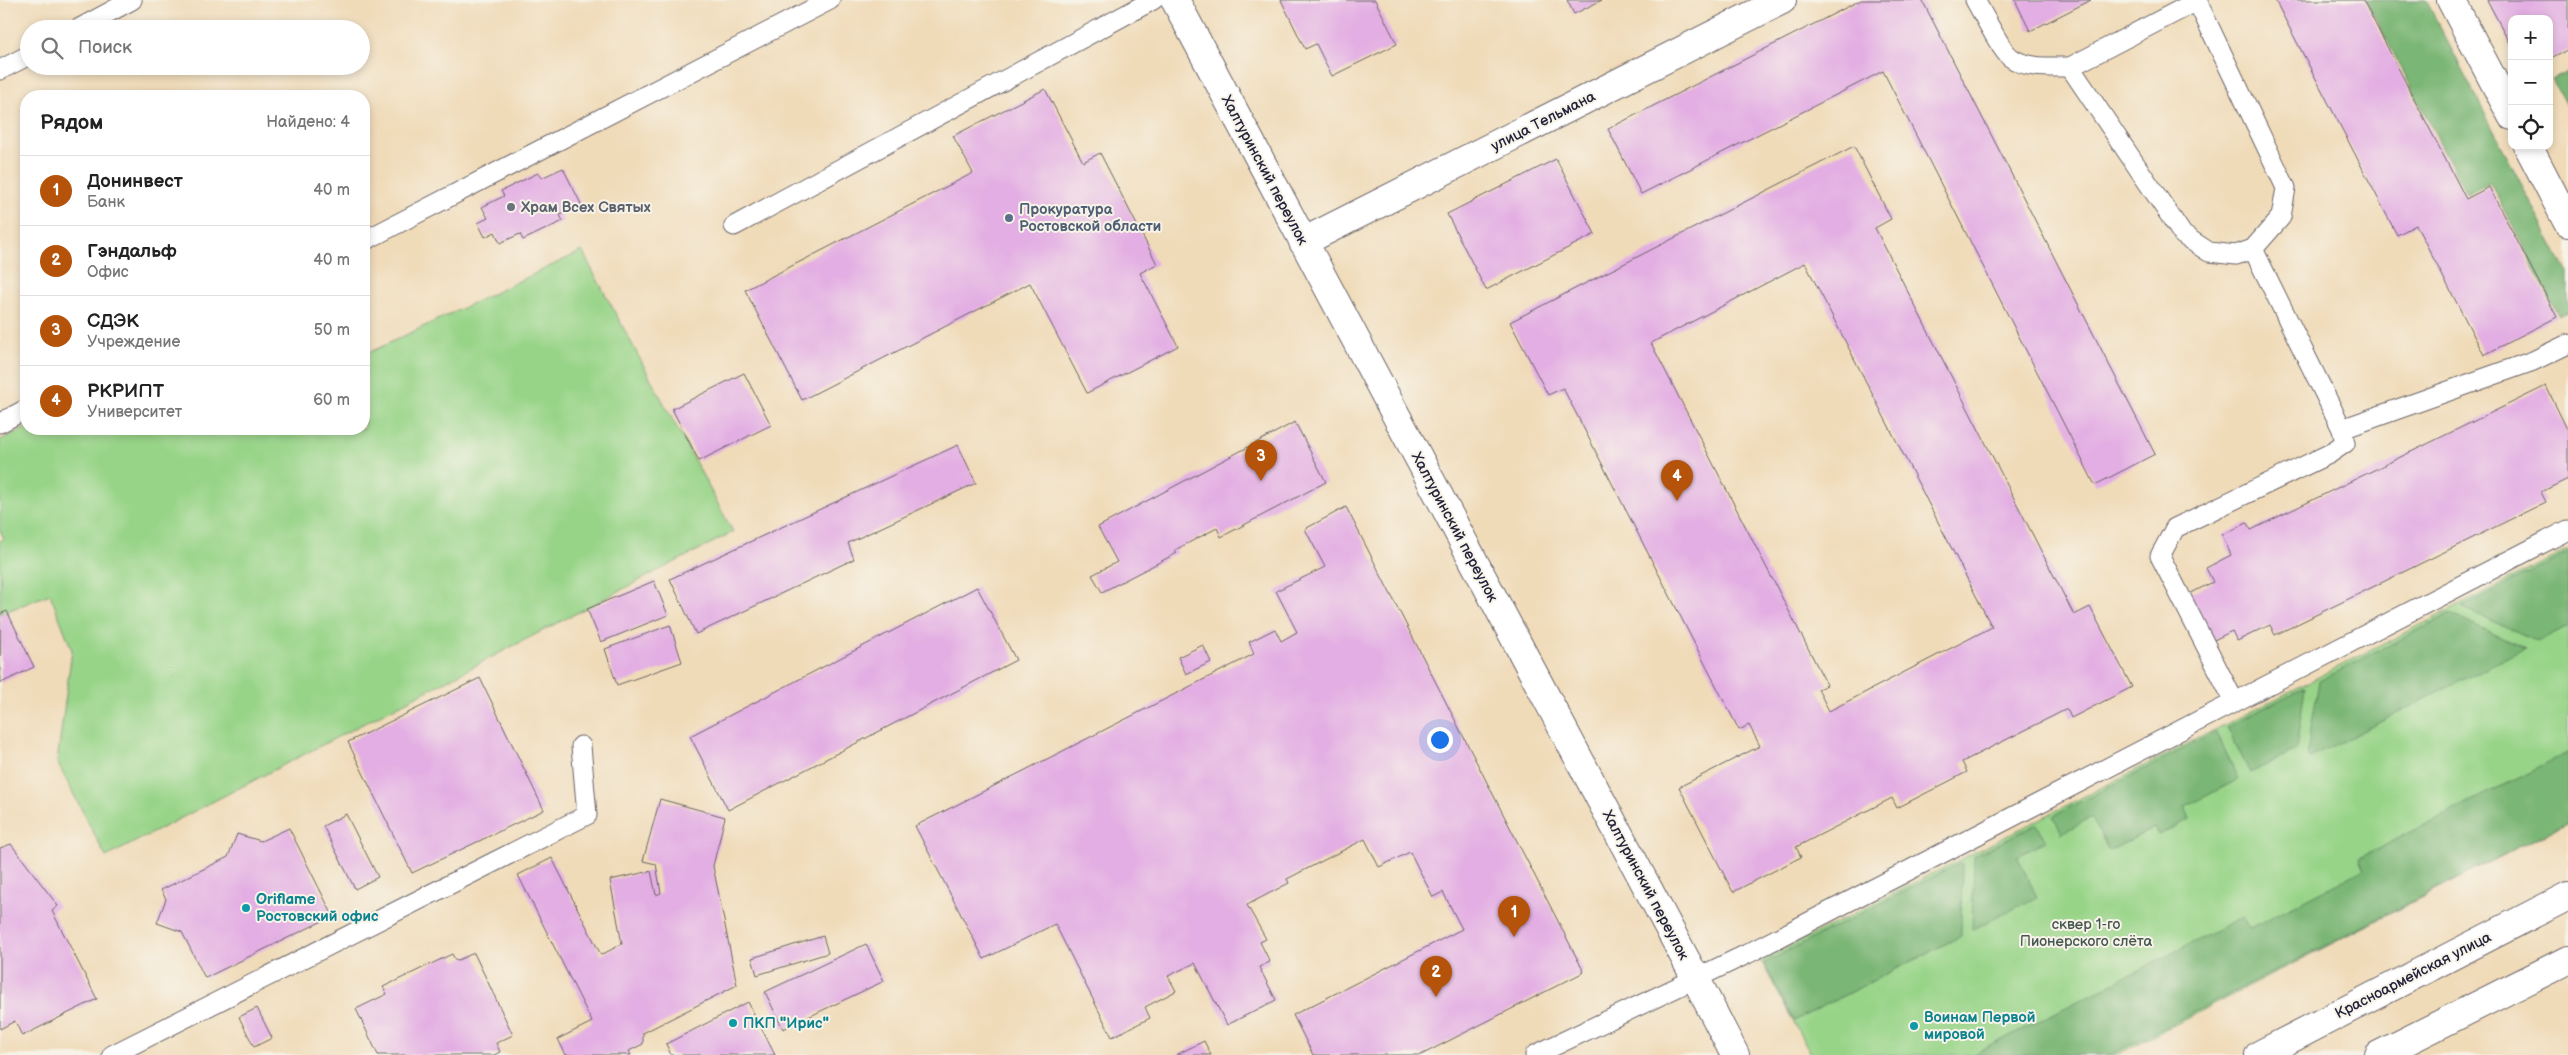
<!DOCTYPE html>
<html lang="ru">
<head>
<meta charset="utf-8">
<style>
	:root { --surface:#fff; --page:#f2f2f2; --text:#222; --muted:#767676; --line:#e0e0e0; --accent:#b45309 }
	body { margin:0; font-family:"Balsamiq Sans",sans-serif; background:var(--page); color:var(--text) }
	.controls { position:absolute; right:15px; top:15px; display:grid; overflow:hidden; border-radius:10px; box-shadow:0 2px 8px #0003 }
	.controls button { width:45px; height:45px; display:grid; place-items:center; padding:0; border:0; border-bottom:1px solid var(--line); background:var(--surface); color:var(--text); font:25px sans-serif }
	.you { position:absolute; left:1439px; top:739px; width:18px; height:18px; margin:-12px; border:4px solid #fff; border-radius:50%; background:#1a73e8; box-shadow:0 0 0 8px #1a73e833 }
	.badge { display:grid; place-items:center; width:32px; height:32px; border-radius:50%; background:var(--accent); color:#fff; font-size:16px; font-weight:700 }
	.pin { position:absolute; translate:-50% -41px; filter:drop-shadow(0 1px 2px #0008) }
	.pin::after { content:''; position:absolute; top:26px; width:18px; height:15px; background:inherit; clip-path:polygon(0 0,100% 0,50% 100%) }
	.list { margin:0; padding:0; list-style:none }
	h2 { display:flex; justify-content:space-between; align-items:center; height:65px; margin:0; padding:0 20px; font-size:21px }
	h2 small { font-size:16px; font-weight:400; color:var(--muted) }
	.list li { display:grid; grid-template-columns:32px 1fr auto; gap:15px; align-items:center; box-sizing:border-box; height:70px; padding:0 20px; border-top:1px solid var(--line) }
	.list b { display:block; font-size:19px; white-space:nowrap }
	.list p { margin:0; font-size:16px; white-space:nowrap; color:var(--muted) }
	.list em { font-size:16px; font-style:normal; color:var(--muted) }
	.icon { flex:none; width:28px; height:28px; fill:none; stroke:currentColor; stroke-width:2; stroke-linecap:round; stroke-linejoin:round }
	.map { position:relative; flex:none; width:2568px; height:1055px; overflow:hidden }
	.search { position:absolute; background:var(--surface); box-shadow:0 2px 8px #0003; left:20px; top:20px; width:350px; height:55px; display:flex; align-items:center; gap:12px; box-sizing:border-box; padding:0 18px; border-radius:28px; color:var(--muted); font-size:19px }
	.panel { position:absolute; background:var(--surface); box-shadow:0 2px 8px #0003; left:20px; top:90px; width:350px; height:345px; border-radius:20px }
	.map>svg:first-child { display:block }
	.green { fill:#98d488; stroke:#5d7b62 }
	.forest { fill:#7ab674; stroke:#4e6c58 }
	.building { fill:#e3aee3; fill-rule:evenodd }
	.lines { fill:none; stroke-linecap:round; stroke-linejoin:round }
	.lane-casing { stroke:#6a6367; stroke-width:21 }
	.street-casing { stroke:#6a6367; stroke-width:30 }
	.secondary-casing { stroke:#6a6367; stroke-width:30 }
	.primary-casing { stroke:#6a6367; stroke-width:30 }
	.lane { stroke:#fff; stroke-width:19 }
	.street { stroke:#fff; stroke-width:28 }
	.secondary { stroke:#fff; stroke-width:28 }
	.primary { stroke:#fff; stroke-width:28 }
	.worship-dot { fill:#6b7280; stroke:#f7f3e8; stroke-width:2 }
	.service-dot { fill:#5c6f8a; stroke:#f7f3e8; stroke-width:2 }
	.culture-dot { fill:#0f9aa8; stroke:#f7f3e8; stroke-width:2 }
	.labels { text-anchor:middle; stroke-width:4; stroke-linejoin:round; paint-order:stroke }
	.street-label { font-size:15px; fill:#22223b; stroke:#f7f3e8 }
	.worship-label { font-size:15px; font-weight:bold; fill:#5b616d; stroke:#f7f3e8; text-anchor:start }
	.service-label { font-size:15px; font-weight:bold; fill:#4e5e75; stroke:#f7f3e8; text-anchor:start }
	.culture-label { font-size:15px; font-weight:bold; fill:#0d838f; stroke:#f7f3e8; text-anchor:start }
	.park-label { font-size:15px; fill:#455752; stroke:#f7f3e8 }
</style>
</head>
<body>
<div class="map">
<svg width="2568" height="1055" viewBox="0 0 2568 1055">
	<rect width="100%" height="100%" fill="#f7f3e8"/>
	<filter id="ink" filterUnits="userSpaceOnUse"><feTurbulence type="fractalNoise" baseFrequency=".02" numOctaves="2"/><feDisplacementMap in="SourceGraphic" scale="10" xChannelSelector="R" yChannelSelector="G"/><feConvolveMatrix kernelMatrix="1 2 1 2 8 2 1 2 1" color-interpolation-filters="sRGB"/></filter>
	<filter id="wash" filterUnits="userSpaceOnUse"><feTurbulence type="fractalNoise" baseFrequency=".0096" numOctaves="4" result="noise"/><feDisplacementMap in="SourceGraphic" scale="20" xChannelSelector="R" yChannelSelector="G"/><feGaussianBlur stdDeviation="1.12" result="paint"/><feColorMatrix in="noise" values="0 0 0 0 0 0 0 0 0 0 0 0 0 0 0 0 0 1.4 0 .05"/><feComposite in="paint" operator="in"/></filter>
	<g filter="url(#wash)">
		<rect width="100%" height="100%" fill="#f0dbb9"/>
		<!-- green -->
		<g class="green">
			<path d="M582,251L733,532L106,857L57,762L72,650L50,594L0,614V541L4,538L0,531V440L26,428L364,429V355Z"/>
			<path d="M2568,550V822L2116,1055H1811L1761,961Z"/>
		</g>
		<!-- forest -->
		<g class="forest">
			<path d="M2366,0H2426L2568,274V312L2559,316L2490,183L2467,195Z"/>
			<path d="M2568,72V109L2552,80Z"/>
			<path d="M2568,553V626L2537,642L2462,607Z"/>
			<path d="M2450,614L2525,648L2310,758L2307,754L2319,681Z"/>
			<path d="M2305,687L2296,750L2250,773L2227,727Z"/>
			<path d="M2216,732L2239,779L2185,807L2190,819L2158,835L2154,828L2109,851L2092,817L2062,833L2053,816Z"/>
			<path d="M2568,752V822L2110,1055H1972L2243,917L2250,928L2365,869L2360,858Z"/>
			<path d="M2037,824L2046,841L2017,856L2037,897L1972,930L1974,856Z"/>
			<path d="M1962,862L1961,936L1794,1021L1764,963Z"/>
		</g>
		<g id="blocks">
			<!-- building -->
			<g class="building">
				<path d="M1281,0H1375L1397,44L1332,76L1316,44L1305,49Z"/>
				<path d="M1567,0H1602L1574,14Z"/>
				<path d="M1861,0H1922L2155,454L2095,485L1883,71L1641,194L1608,129Z"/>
				<path d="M2015,0H2091L2030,31Z"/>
				<path d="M2275,0H2363L2466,199L2489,187L2557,317L2484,355L2416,225L2397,235Z"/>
				<path d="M2487,0H2568V50L2549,60V19H2512V47Z"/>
				<path d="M1045,89L1083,162L1100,153L1157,264L1140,273L1178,346L1087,393L1030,283L802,400L745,290L973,173L953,136Z"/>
				<path d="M1854,146L1891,219L1875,228L2074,615L2090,607L2132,687L2071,718L2067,709L1962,762L1967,772L1897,808L1892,798L1796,847L1801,857L1733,892L1679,787L1760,746L1749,725L1739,730L1563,388L1548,395L1510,322ZM1805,263L1992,627L1829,711L1818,689L1827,685L1651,343Z"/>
				<path d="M1556,159L1595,234L1486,290L1447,214Z"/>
				<path d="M563,168L581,204L560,215L563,221L523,240L520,234L500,243L495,232L485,237L478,223L488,218L482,207L504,196L501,191L538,173L541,178Z"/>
				<path d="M744,373L771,425L699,461L672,409Z"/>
				<path d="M2546,386L2568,431V479L2541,492L2546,502L2275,635L2270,625L2237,641L2232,631L2212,641L2189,594L2213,582L2206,568L2231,555L2222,535L2247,523L2251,530Z"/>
				<path d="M1295,422L1326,482L1221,537L1217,528L1175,550L1177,553L1102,592L1092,575L1117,562L1098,527Z"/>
				<path d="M958,445L976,483L848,543L854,559L696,634L670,579Z"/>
				<path d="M1346,507L1584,972L1421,1055H1313L1293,1015L1462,929L1443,892L1433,897L1410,852L1379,867L1365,839L1287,879L1289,883L1247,905L1266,939L1260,942L1270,962L1259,967L1276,1000L1227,1025L1195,963L1168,976L1176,991L1145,1007L1150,1018L1112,1037L1055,924L984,959L915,826L1254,654L1249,642L1275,629L1281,641L1297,632L1276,591L1325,567L1305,529Z"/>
				<path d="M654,581L668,615L601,642L587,609Z"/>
				<path d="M977,587L1016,660L728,810L690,736Z"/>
				<path d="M7,611L34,667L1,683L0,614Z"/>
				<path d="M670,625L682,662L617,685L605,649Z"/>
				<path d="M1203,645L1211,662L1186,674L1178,657Z"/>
				<path d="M480,678L544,810L412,873L348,742Z"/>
				<path d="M660,799L725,817L713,866L737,985L643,1033V1044L629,1051L631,1055H566L558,1039L592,1022L518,875L552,858L601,955L622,944L610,880L651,871L656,895L661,893L656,864L643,861Z"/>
				<path d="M346,814L378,877L355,889L323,826Z"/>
				<path d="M289,828L333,916L205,978L182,932L157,923L166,899L161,890L228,857L237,834L261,841Z"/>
				<path d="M11,844L58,906L52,911L97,999L22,1036L15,1021L0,1029V848Z"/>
				<path d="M823,936L828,953L757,975L752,958Z"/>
				<path d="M866,944L884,981L783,1029L765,992Z"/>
				<path d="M474,953L513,1035L496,1043L500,1052L494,1055H378L356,1009L387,994L383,987L452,954L456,961Z"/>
				<path d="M748,1002L775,1055H671L666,1044Z"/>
				<path d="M257,1008L272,1038L254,1047L239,1017Z"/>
				<path d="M1204,1041L1211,1055H1176Z"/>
			</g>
		</g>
	</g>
	<g filter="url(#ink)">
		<use href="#blocks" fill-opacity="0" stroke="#6a6367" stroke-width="1"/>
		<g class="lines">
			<!-- lane casing -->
			<g class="lane-casing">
				<g id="lane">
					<path d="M1975,0C1982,12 2001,50 2010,57C2025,69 2052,67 2070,67L2199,0"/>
					<path d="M78,29L132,0"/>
					<path d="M2070,67L2183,235L2209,252L2236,255L2253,249L2281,217L2286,188L2197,1"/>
					<path d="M0,70L29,55"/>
					<path d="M734,226L1153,0"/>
					<path d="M364,241L830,0"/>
					<path d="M0,423L26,409"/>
					<path d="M2342,429L2533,361L2568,344"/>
					<path d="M2234,701L2160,556L2175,528L2329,454L2345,443L2342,429L2253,249"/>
					<path d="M112,1055L587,815L581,746"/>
					<path d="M1535,1055L1747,954L2568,530"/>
				</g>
			</g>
			<!-- street casing -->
			<g class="street-casing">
				<path id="street" d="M1303,242L1782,0"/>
			</g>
			<!-- secondary casing -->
			<g class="secondary-casing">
				<g id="secondary">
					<path d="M1175,0L1695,977L1735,1055"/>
					<path d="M2451,0L2512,116"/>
					<path d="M2528,146L2568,223"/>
				</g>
			</g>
			<!-- primary casing -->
			<g class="primary-casing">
				<g id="primary">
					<path d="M2259,1055L2568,896"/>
					<path d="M2379,1055L2568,960"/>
				</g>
			</g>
			<!-- lane -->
			<use href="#lane" class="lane"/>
			<!-- street -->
			<use href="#street" class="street"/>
			<!-- secondary -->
			<use href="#secondary" class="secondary"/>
			<!-- primary -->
			<use href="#primary" class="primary"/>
		</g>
	</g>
	<!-- markers -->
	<circle class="worship-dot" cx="511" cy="207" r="5"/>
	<circle class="service-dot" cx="1009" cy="218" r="5"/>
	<g class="culture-dot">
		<circle cx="246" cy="908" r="5"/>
		<circle cx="733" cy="1023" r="5"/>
		<circle cx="1914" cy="1026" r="5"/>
	</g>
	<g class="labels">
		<!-- street labels -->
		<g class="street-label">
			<text transform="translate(1543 121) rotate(-27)" y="5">улица Тельмана</text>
			<text transform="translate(1265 170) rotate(62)" y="5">Халтуринский переулок</text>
			<text transform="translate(1455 527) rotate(62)" y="5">Халтуринский переулок</text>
			<text transform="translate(1646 885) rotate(62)" y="5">Халтуринский переулок</text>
			<text transform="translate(2413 975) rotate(-27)" y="5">Красноармейская улица</text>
		</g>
		<!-- worship labels -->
		<g class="worship-label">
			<text x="521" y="212">Храм Всех Святых</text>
		</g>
		<!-- service labels -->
		<g class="service-label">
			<text x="1019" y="214">Прокуратура<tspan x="1019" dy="17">Ростовской области</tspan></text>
		</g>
		<!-- culture labels -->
		<g class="culture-label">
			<text x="256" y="904">Oriflame<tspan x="256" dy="17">Ростовский офис</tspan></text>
			<text x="1924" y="1022">Воинам Первой<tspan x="1924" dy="17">мировой</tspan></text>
			<text x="743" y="1028">ПКП "Ирис"</text>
		</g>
		<!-- park labels -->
		<g class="park-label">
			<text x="2086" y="929">сквер 1-го<tspan x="2086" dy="17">Пионерского слёта</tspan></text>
		</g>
	</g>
</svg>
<div class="controls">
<button>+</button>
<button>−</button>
<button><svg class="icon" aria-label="locate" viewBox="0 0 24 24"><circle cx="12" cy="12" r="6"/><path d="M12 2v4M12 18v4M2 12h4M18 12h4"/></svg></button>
</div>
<div class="you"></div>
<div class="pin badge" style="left:1514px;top:937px">1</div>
<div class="pin badge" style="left:1436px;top:997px">2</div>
<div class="pin badge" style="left:1261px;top:481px">3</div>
<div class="pin badge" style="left:1677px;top:501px">4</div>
<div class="search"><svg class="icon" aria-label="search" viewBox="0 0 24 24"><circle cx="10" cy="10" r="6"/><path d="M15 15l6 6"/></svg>Поиск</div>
<section class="panel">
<h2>Рядом<small>Найдено: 4</small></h2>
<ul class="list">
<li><span class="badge">1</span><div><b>Донинвест</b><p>Банк</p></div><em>40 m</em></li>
<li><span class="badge">2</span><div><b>Гэндальф</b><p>Офис</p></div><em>40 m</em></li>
<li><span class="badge">3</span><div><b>СДЭК</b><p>Учреждение</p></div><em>50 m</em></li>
<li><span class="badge">4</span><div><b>РКРИПТ</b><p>Университет</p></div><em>60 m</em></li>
</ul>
</section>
</div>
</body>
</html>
